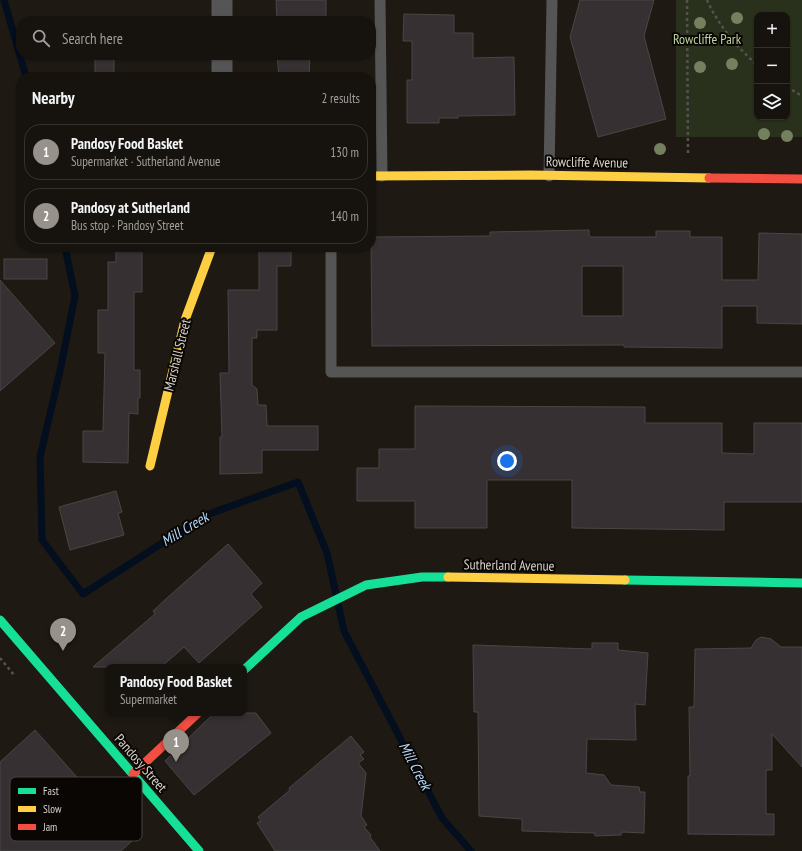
<!DOCTYPE html>
<html lang="en">
<head>
<meta charset="utf-8">
<style>
	:root { --surface:#16130e; --page:#23201c; --text:#f1f3f6; --muted:#9e9e9e; --line:#35322e; --accent:#96918a }
	body { margin:0; font-family:"PT Sans Narrow",sans-serif; background:var(--page); color:var(--text) }
	.controls { position:absolute; right:12px; top:12px; display:grid; overflow:hidden; border-radius:8px; box-shadow:0 1px 3px #0004 }
	.controls button { width:36px; height:36px; display:grid; place-items:center; padding:0; border:0; border-bottom:1px solid var(--line); background:var(--surface); color:var(--text); font:20px sans-serif }
	.you { position:absolute; left:507px; top:461px; width:14px; height:14px; margin:-10px; border:3px solid #fff; border-radius:50%; background:#1a73e8; box-shadow:0 0 0 6px #1a73e833 }
	.badge { display:grid; place-items:center; width:26px; height:26px; border-radius:50%; background:var(--accent); color:#fff; font-size:13px; font-weight:700 }
	.pin { position:absolute; translate:-50% -33px; filter:drop-shadow(0 1px 2px #0008) }
	.pin::after { content:''; position:absolute; top:21px; width:14px; height:12px; background:inherit; clip-path:polygon(0 0,100% 0,50% 100%) }
	.popup { position:absolute; left:105px; top:664px; width:142px; height:52px; box-sizing:border-box; display:grid; place-content:center; border-radius:8px; background:var(--surface); filter:drop-shadow(0 1px 3px #0005); font-size:13px; white-space:nowrap; color:var(--muted) }
	.popup b { font-size:15px; color:var(--text) }
	.popup::after { content:''; position:absolute; left:50%; top:100%; margin-left:-8px; border:8px solid transparent; border-top-color:var(--surface) }
	.list { margin:0; padding:0; list-style:none }
	h2 { display:flex; justify-content:space-between; align-items:center; height:52px; margin:0; padding:0 16px; font-size:17px }
	h2 small { font-size:13px; font-weight:400; color:var(--muted) }
	.list li { display:grid; grid-template-columns:26px 1fr auto; gap:12px; align-items:center; box-sizing:border-box; height:56px; margin:0 8px 8px; padding:0 8px; border:1px solid var(--line); border-radius:16px }
	.list b { display:block; font-size:15px; white-space:nowrap }
	.list p { margin:0; font-size:13px; white-space:nowrap; color:var(--muted) }
	.list em { font-size:13px; font-style:normal; color:var(--muted) }
	.icon { flex:none; width:22px; height:22px; fill:none; stroke:currentColor; stroke-width:2; stroke-linecap:round; stroke-linejoin:round }
	.map { position:relative; flex:none; width:802px; height:851px; overflow:hidden }
	.search { position:absolute; background:var(--surface); box-shadow:0 1px 3px #0004; left:16px; top:16px; width:360px; height:44px; display:flex; align-items:center; gap:10px; box-sizing:border-box; padding:0 14px; border-radius:16px; color:var(--muted); font-size:15px }
	.panel { position:absolute; background:var(--surface); box-shadow:0 1px 3px #0004; left:16px; top:72px; width:360px; height:180px; border-radius:16px }
	.map>svg:first-child { display:block }
	.green { fill:#29301c; fill-rule:evenodd }
	.lines { fill:none; stroke-linecap:round; stroke-linejoin:round }
	.stream { stroke:#030e1e; stroke-width:7 }
	.building { fill:#363032; stroke:#494646; fill-rule:evenodd }
	.path { stroke:#54524f; stroke-width:2.5; stroke-dasharray:3 3; stroke-linecap:butt }
	.lane { stroke:#545554; stroke-width:11 }
	.street { stroke:#545554; stroke-width:21 }
	.fast { stroke:#16e098; stroke-width:9 }
	.slow { stroke:#ffcf43; stroke-width:9 }
	.jam { stroke:#f24e42; stroke-width:9 }
	.tree { fill:#74805e }
	.labels { text-anchor:middle; stroke-width:4; stroke-linejoin:round; paint-order:stroke }
	.park-label { font-size:14px; fill:#bbd49c; stroke:#090603 }
	.street-label { font-size:14px; fill:#d7d2ca; stroke:#090603 }
	.water-label { font-size:15px; font-style:italic; fill:#b0d7fa; stroke:#090603 }
	.key { fill:#090603; stroke:#47433f; stroke-width:1 }
	.key-label { font-size:11px; fill:#d7d2ca }
</style>
</head>
<body>
<div class="map">
<svg width="802" height="851" viewBox="0 0 802 851">
	<rect width="100%" height="100%" fill="#1e1913"/>
	<!-- green -->
	<path class="green" d="M676,0H802V137H676ZM757,15H787V117H757Z"/>
	<g class="lines">
		<!-- stream -->
		<g class="stream">
			<path d="M4,0L26,77"/>
			<path d="M65,247L75,296L60,371L40,457L42,540L83,594L206,515L298,482L327,553L344,631L442,818L471,851"/>
		</g>
	</g>
	<!-- building -->
	<g class="building">
		<path d="M276,0H326V21H277Z"/>
		<path d="M580,0H654L644,36L666,119L598,137L570,37Z"/>
		<path d="M404,14L454,15V33H473V58L514,57L515,115L458,116V118H439V123H407V80H412V41H403Z"/>
		<rect x="95" y="55" width="19" height="22"/>
		<path d="M277,55H310L309,77H279Z"/>
		<path d="M589,230V235L591,237H656V231H690V237H722V280H758L759,233L802,234V324L757,323V306H722V348L624,347V345L372,346L371,237L490,236V232ZM582,266H623V316H582Z"/>
		<path d="M116,247H142V292H134V370H140V398H138V414L129,413L128,463L83,462V431H103L105,353H98V310H108V262H116Z"/>
		<path d="M259,247H291V266H277V330H257V338H252V385L257,389L258,405H266L267,426H318V450H262V473L220,474V437H222L220,373H229L228,290H259Z"/>
		<rect x="4" y="259" width="43" height="20"/>
		<path d="M0,280L55,343L0,391Z"/>
		<path d="M415,406L645,407V423H722V453L754,454V423H802V502H724V530L572,528V480H487V528H415V501H357V468H379V449H415Z"/>
		<path d="M116,491L122,512L118,513L124,535L70,550L59,507Z"/>
		<path d="M228,544L262,583L251,594L262,607L199,663L184,647L161,667H93L155,614L153,611L167,598Z"/>
		<path d="M761,637L771,639L781,647H802V767L772,734V770H766V814H774V835L688,834V776H690L689,707H694L695,649L751,648L756,640Z"/>
		<path d="M592,643H618V650L648,653L645,705L635,704L636,740L587,739L586,773L604,775L611,785L639,787L640,792H645L644,833L622,832L621,835L595,836V833L522,831V819L479,816L478,712H474L473,645L592,649Z"/>
		<path d="M214,713H256L271,733L194,795L165,761Z"/>
		<path d="M35,730L133,840L121,851H0V762Z"/>
		<path d="M351,736L364,752L360,755L364,759L358,763L366,773L361,816L367,825L364,827L371,835L370,837L380,851H275L257,823L261,821L258,817L290,790L289,788Z"/>
	</g>
	<g class="lines">
		<!-- path -->
		<g class="path">
			<path d="M687,0L688,155"/>
			<path d="M707,0C718,25 737,47 757,65"/>
			<path d="M787,87L802,96"/>
			<path d="M0,658L14,675"/>
		</g>
		<!-- lane -->
		<g class="lane">
			<path d="M380,0L382,176"/>
			<path d="M549,176L552,0"/>
			<path d="M331,247V372H802"/>
		</g>
		<!-- street -->
		<g class="street">
			<path d="M222,21V0"/>
			<path d="M222,77V55"/>
		</g>
		<!-- fast -->
		<g class="fast">
			<path d="M625,580L802,583"/>
			<path d="M0,620L199,851"/>
			<path d="M244,670L301,617L366,585L422,577H448"/>
		</g>
		<!-- slow -->
		<g class="slow">
			<path d="M371,176L531,175L709,178"/>
			<path d="M150,466L185,320L212,247"/>
			<path d="M448,577L625,580"/>
		</g>
		<!-- jam -->
		<g class="jam">
			<path d="M709,178L802,179"/>
			<path d="M133,774L198,713"/>
		</g>
	</g>
	<!-- trees -->
	<g class="tree">
		<circle cx="737" cy="18" r="6"/>
		<circle cx="700" cy="23" r="6"/>
		<circle cx="732" cy="64" r="6"/>
		<circle cx="700" cy="67" r="6"/>
		<circle cx="764" cy="134" r="6"/>
		<circle cx="787" cy="136" r="6"/>
		<circle cx="660" cy="149" r="6"/>
	</g>
	<g class="labels">
		<!-- park labels -->
		<g class="park-label">
			<text x="707" y="44">Rowcliffe Park</text>
		</g>
		<!-- street labels -->
		<g class="street-label">
			<text transform="translate(587 162) rotate(1)" y="5">Rowcliffe Avenue</text>
			<text transform="translate(177 355) rotate(-76)" y="5">Marshall Street</text>
			<text transform="translate(509 565) rotate(1)" y="5">Sutherland Avenue</text>
			<text transform="translate(141 763) rotate(49)" y="5">Pandosy Street</text>
		</g>
		<!-- water labels -->
		<g class="water-label">
			<text transform="translate(185 529) rotate(-31)" y="5">Mill Creek</text>
			<text transform="translate(415 766) rotate(62)" y="5">Mill Creek</text>
		</g>
	</g>
	<!-- legend -->
	<rect x="10" y="777" width="132" height="64" rx="6" class="key"/>
	<rect x="18" y="788" width="18" height="6" fill="#16e098"/>
	<rect x="18" y="806" width="18" height="6" fill="#ffcf43"/>
	<rect x="18" y="824" width="18" height="6" fill="#f24e42"/>
	<g class="key-label">
		<text x="43" y="795">Fast</text>
		<text x="43" y="813">Slow</text>
		<text x="43" y="831">Jam</text>
	</g>
</svg>
<div class="controls">
<button>+</button>
<button>−</button>
<button><svg class="icon" aria-label="layers" viewBox="0 0 24 24"><path d="M12 4l9 5-9 5-9-5zM3 14l9 5 9-5"/></svg></button>
</div>
<div class="you"></div>
<div class="pin badge" style="left:176px;top:762px">1</div>
<div class="popup"><b>Pandosy Food Basket</b>Supermarket</div>
<div class="pin badge" style="left:63px;top:651px">2</div>
<div class="search"><svg class="icon" aria-label="search" viewBox="0 0 24 24"><circle cx="10" cy="10" r="6"/><path d="M15 15l6 6"/></svg>Search here</div>
<section class="panel">
<h2>Nearby<small>2 results</small></h2>
<ul class="list">
<li><span class="badge">1</span><div><b>Pandosy Food Basket</b><p>Supermarket · Sutherland Avenue</p></div><em>130 m</em></li>
<li><span class="badge">2</span><div><b>Pandosy at Sutherland</b><p>Bus stop · Pandosy Street</p></div><em>140 m</em></li>
</ul>
</section>
</div>
</body>
</html>
